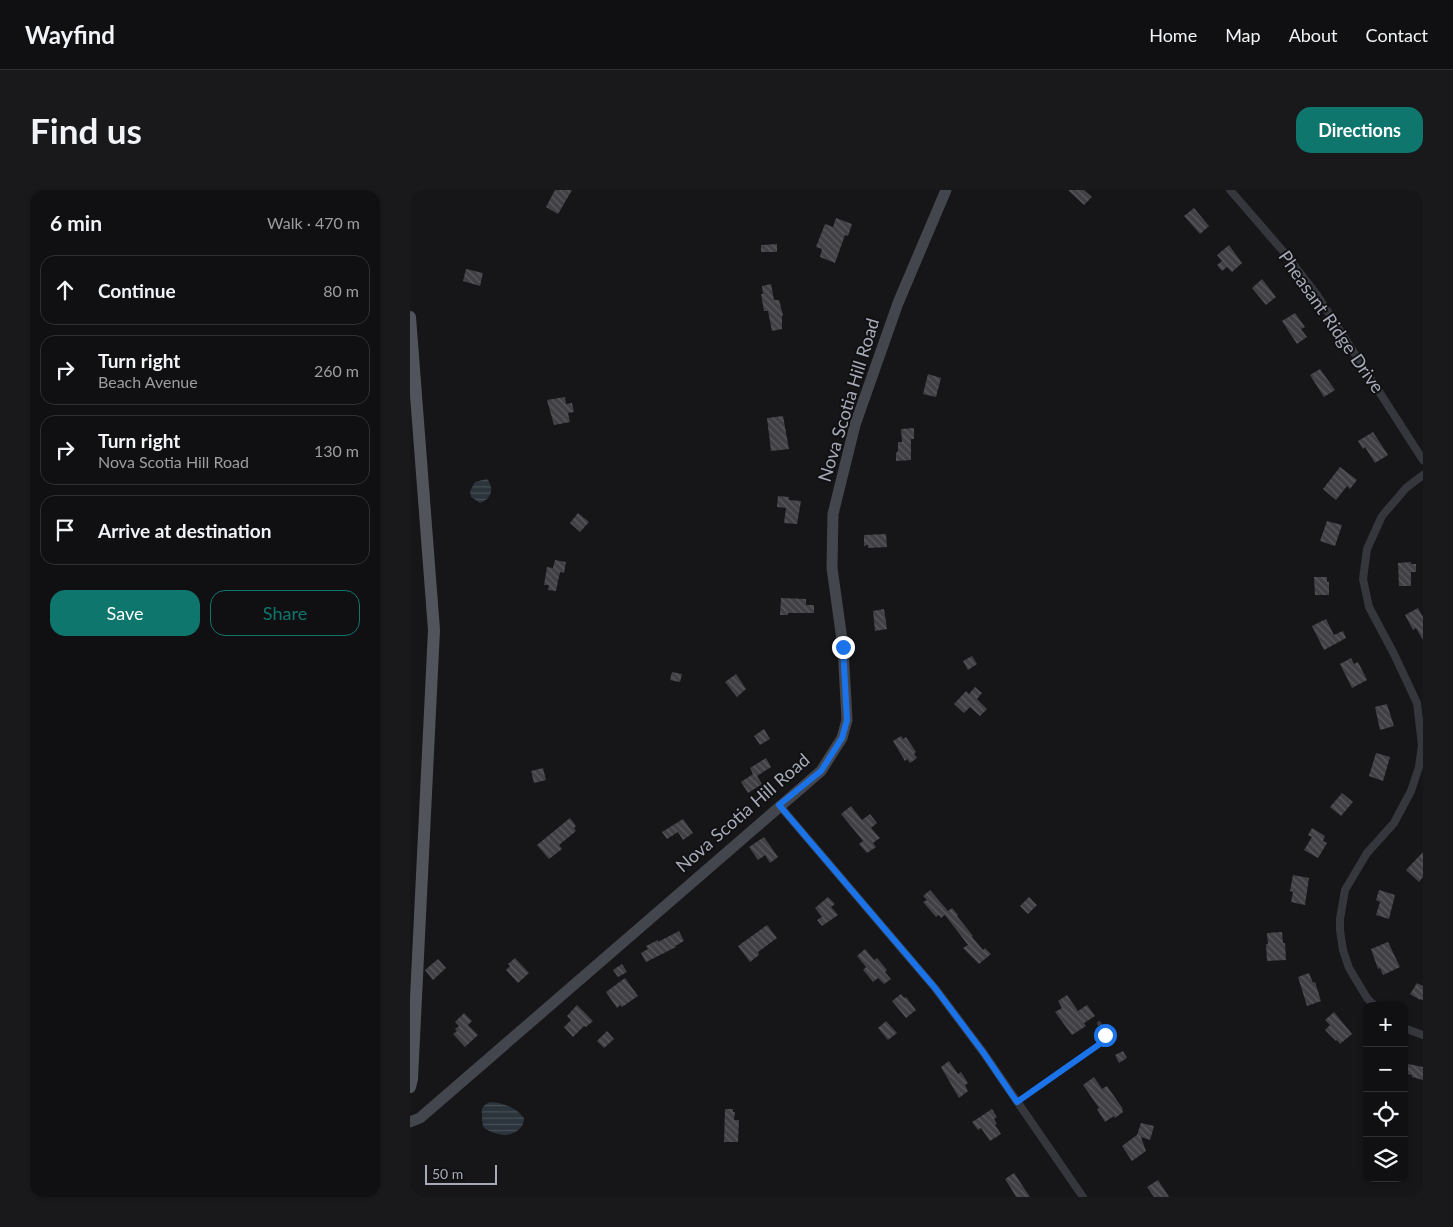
<!DOCTYPE html>
<html lang="en">
<head>
<meta charset="utf-8">
<style>
	:root { --surface:#101012; --page:#19191b; --text:#f1f3f6; --muted:#9c9d9f; --line:#303032; --accent:#0f766e }
	body { margin:0; font-family:Lato,sans-serif; background:var(--page); color:var(--text) }
	.controls { position:absolute; right:15px; bottom:15px; display:grid; overflow:hidden; border-radius:10px; box-shadow:0 1px 4px #0004 }
	.controls button { width:45px; height:45px; display:grid; place-items:center; padding:0; border:0; border-bottom:1px solid var(--line); background:var(--surface); color:var(--text); font:25px sans-serif }
	.scale { position:absolute; left:15px; bottom:12px; width:72px; box-sizing:border-box; padding-left:5px; border:2px solid #a7abb8; border-top:0; font-size:14px; line-height:18px; white-space:nowrap; color:#a7abb8; -webkit-text-stroke:4px #111013; paint-order:stroke }
	.stop { position:absolute; width:15px; height:15px; margin:-11px; border:4px solid #1a73e8; border-radius:50%; background:#fff }
	.stop.end { background:#1a73e8; border-color:#fff; box-shadow:0 1px 5px #0008 }
	.list { margin:0; padding:0; list-style:none }
	h2 { display:flex; justify-content:space-between; align-items:center; height:65px; margin:0; padding:0 20px; font-size:21px }
	h2 small { font-size:16px; font-weight:400; color:var(--muted) }
	.list li { display:grid; grid-template-columns:32px 1fr auto; gap:15px; align-items:center; box-sizing:border-box; height:70px; margin:0 10px 10px; padding:0 10px; border:1px solid var(--line); border-radius:15px }
	.list b { display:block; font-size:19px; white-space:nowrap }
	.list p { margin:0; font-size:16px; white-space:nowrap; color:var(--muted) }
	.list em { font-size:16px; font-style:normal; color:var(--muted) }
	.actions { display:flex; gap:10px; padding:15px 20px }
	.actions a { flex:1; padding:11px 0; border:1px solid var(--accent); border-radius:15px; text-align:center; font-size:18px; color:var(--accent) }
	.actions .main { background:var(--accent); color:#fff }
	.icon { flex:none; width:28px; height:28px; fill:none; stroke:currentColor; stroke-width:2; stroke-linecap:round; stroke-linejoin:round }
	.map { position:relative; flex:none; width:1013px; height:1007px; overflow:hidden; border-radius:15px }
	header { display:flex; align-items:center; gap:30px; box-sizing:border-box; height:70px; padding:0 25px; background:var(--surface); border-bottom:1px solid var(--line) }
	header strong { font-size:24px }
	nav { display:flex; gap:28px; margin-inline-start:auto; font-size:18px }
	.intro { display:flex; align-items:center; justify-content:space-between; box-sizing:border-box; height:120px; padding:0 30px }
	h1 { margin:0; font-size:35px }
	.button { padding:12px 22px; border-radius:15px; background:var(--accent); color:#fff; font-size:18px; font-weight:700 }
	main { display:flex; gap:30px; padding:0 30px }
	aside { flex:1; background:var(--surface); border-radius:15px; box-shadow:0 1px 4px #0004 }
	.map>svg:first-child { display:block }
	.water { fill:url(#water-rules) }
	.building { fill:url(#building-back-hatch) }
	.lines { fill:none; stroke-linecap:round; stroke-linejoin:round }
	.lane { stroke:#36373d; stroke-width:4 }
	.street { stroke:#36373d; stroke-width:8 }
	.secondary { stroke:#44464d; stroke-width:11 }
	.primary { stroke:#52545c; stroke-width:12 }
	.route { stroke:#1a73e8; stroke-width:6 }
	.labels { text-anchor:middle; stroke-width:4; stroke-linejoin:round; paint-order:stroke }
	.street-label { font-size:18px; fill:#a7abb8; stroke:#111013 }
</style>
</head>
<body>
<header>
<strong>Wayfind</strong>
<nav><a>Home</a><a>Map</a><a>About</a><a>Contact</a></nav>
</header>
<div class="intro"><h1>Find us</h1><a class="button">Directions</a></div>
<main>
<aside>
<h2>6 min<small>Walk · 470 m</small></h2>
<ul class="list">
<li><svg class="icon" aria-label="ahead" viewBox="0 0 24 24"><path d="M12 20V5M6 11l6-6 6 6"/></svg><div><b>Continue</b></div><em>80 m</em></li>
<li><svg class="icon" aria-label="right" viewBox="0 0 24 24"><path d="M7 20v-9h11M14 6l5 5-5 5"/></svg><div><b>Turn right</b><p>Beach Avenue</p></div><em>260 m</em></li>
<li><svg class="icon" aria-label="right" viewBox="0 0 24 24"><path d="M7 20v-9h11M14 6l5 5-5 5"/></svg><div><b>Turn right</b><p>Nova Scotia Hill Road</p></div><em>130 m</em></li>
<li><svg class="icon" aria-label="arrive" viewBox="0 0 24 24"><path d="M6 21V4h12l-3 4 3 4H6"/></svg><div><b>Arrive at destination</b></div></li>
</ul>
<div class="actions"><a class="main">Save</a><a>Share</a></div>
</aside>
<div class="map">
<svg width="1013" height="1007" viewBox="0 0 1013 1007">
	<defs>
		<pattern id="water-rules" width="6" height="5" patternUnits="userSpaceOnUse" patternTransform="scale(1.25)"><rect width="6" height="5" fill="#2b343c"/><path d="M0 2.5h6" fill="none" stroke="#474f56"/></pattern>
		<pattern id="building-back-hatch" width="6" height="6" patternUnits="userSpaceOnUse" patternTransform="scale(1.25)"><rect width="6" height="6" fill="#404045"/><path d="M-1 5l2 2M0 0l6 6M5-1l2 2" fill="none" stroke="#59595e"/></pattern>
	</defs>
	<rect width="100%" height="100%" fill="#161518"/>
	<!-- water -->
	<g class="water">
		<path d="M77,289C85,299 81,309 70,313L61,307L60,301L65,292Z"/>
		<path d="M80,912C94,913 105,917 114,928C115,937 104,945 95,945C90,945 75,941 73,936C72,933 72,927 72,924C71,917 74,915 80,912Z"/>
	</g>
	<!-- building -->
	<g class="building">
		<path d="M145,0H162L148,24L136,17Z"/>
		<path d="M658,0H674L682,7L674,15Z"/>
		<path d="M784,18L799,36L790,44L774,26Z"/>
		<path d="M426,28L442,34L438,46L435,45L425,73L410,67L412,59L406,57L415,34L423,37Z"/>
		<path d="M367,54V62H351V55Z"/>
		<path d="M819,55L832,73L822,82L817,77L812,81L807,75L812,71L807,65Z"/>
		<path d="M56,79L73,83L70,96L53,91Z"/>
		<path d="M852,89L866,107L856,115L842,98Z"/>
		<path d="M361,94L364,110H369L373,125L372,126V139L362,141L358,121H354L351,104H353L352,96Z"/>
		<path d="M885,123L895,137L891,139L897,147L887,154L872,131Z"/>
		<path d="M910,179L925,200L914,207L900,185Z"/>
		<path d="M518,184L531,188L526,207L513,204Z"/>
		<path d="M155,207L156,214L162,213L164,222L158,223L160,232L144,235L137,210Z"/>
		<path d="M373,226L379,259L361,261L357,228Z"/>
		<path d="M504,238V249H501V270L486,271V263L488,261V252H492L491,239Z"/>
		<path d="M963,242L978,265L965,273L955,257L953,259L948,251Z"/>
		<path d="M930,277L947,290L940,299L937,296L926,310L913,299Z"/>
		<path d="M368,306L379,307V310L391,311L387,334L374,333L376,318L367,317Z"/>
		<path d="M168,323L179,332L170,342L160,333Z"/>
		<path d="M917,331L932,335L925,356L910,351Z"/>
		<path d="M476,344L477,357L458,358V355L454,356V345Z"/>
		<path d="M145,370L156,372L154,383L150,382L146,401L138,400L139,395H134L137,377L143,378Z"/>
		<path d="M1001,372V374H1006V382H1001V396H989L988,373Z"/>
		<path d="M904,387H917V392H919V405H905Z"/>
		<path d="M371,408L396,409V415H404V423H378V425H370Z"/>
		<path d="M1008,418L1013,427V450L1006,438L1003,440L995,425Z"/>
		<path d="M474,419L477,439L465,441L463,421Z"/>
		<path d="M916,429L924,445L933,441L936,448L914,460L902,436Z"/>
		<path d="M562,466L567,474L558,480L553,471Z"/>
		<path d="M941,468L944,474L948,472L957,490L942,498L930,474Z"/>
		<path d="M262,482L272,484L270,492L260,490Z"/>
		<path d="M326,484L336,499L327,507L315,492Z"/>
		<path d="M565,497L572,503L567,509L577,519L570,526L560,517L554,523L544,514L556,501L559,504Z"/>
		<path d="M977,514L984,536L970,540L965,517Z"/>
		<path d="M354,539L360,549L350,555L344,546Z"/>
		<path d="M491,546L493,549L496,547L506,562L504,564L507,568L500,573L497,569L495,571L483,551Z"/>
		<path d="M966,563L980,567L973,591L959,586Z"/>
		<path d="M356,568L361,577L347,586L352,594L338,603L331,592L343,584L340,578Z"/>
		<path d="M133,578L136,590L124,593L121,581Z"/>
		<path d="M932,603L943,612L931,626L920,617Z"/>
		<path d="M441,616L452,630L460,624L467,633L461,638L470,648L463,653L466,657L457,663L449,654L453,651L431,624Z"/>
		<path d="M160,628L166,636L164,638L166,641L149,655L152,659L139,669L127,655Z"/>
		<path d="M273,629L283,643L273,650L268,642L257,649L252,642Z"/>
		<path d="M902,638L915,646L913,651L917,653L908,668L894,660L902,647L898,645Z"/>
		<path d="M354,647L368,667L360,673L355,665L348,670L339,657Z"/>
		<path d="M1013,662V687L1009,692L996,680Z"/>
		<path d="M883,685L899,688L895,715L881,712L883,702L880,701Z"/>
		<path d="M520,700L538,721L542,718L548,725L547,726L563,746L562,747L573,760L575,758L581,764L569,774L553,758L558,755L535,725L531,728L529,725L526,727L513,712L517,710L513,706Z"/>
		<path d="M969,700L985,705L979,729L966,725L970,712L966,710Z"/>
		<path d="M418,707L425,714L421,717L428,725L412,736L407,730L412,727L405,718Z"/>
		<path d="M619,707L627,715L618,724L610,716Z"/>
		<path d="M357,735L367,748L348,762L349,765L340,772L328,756Z"/>
		<path d="M269,741L274,751L265,756L266,757L236,772L231,763L238,759L236,756L248,750V752Z"/>
		<path d="M872,742L873,753H875L876,770L857,771L856,754H858L857,743Z"/>
		<path d="M978,752L990,777L973,785L970,778L968,779L961,759Z"/>
		<path d="M455,759L464,770L467,768L477,780L475,782L481,789L474,794L468,788L463,792L453,780L456,777L447,766Z"/>
		<path d="M105,768L119,783L108,793L96,780L100,776L98,774Z"/>
		<path d="M28,769L36,778L23,790L15,780Z"/>
		<path d="M212,774L217,782L208,787L203,780Z"/>
		<path d="M899,783L903,793L905,792L911,811L897,816L888,787Z"/>
		<path d="M215,788L228,806L212,817L210,815L207,818L196,802Z"/>
		<path d="M1007,793L1013,796V810L1010,809V810L1000,804Z"/>
		<path d="M491,804L494,808L496,807L506,820L496,828L482,811Z"/>
		<path d="M657,805L668,821L677,815L685,826L674,833L676,836L662,845L645,822L652,818L648,811Z"/>
		<path d="M167,815L183,831L176,837L174,836L163,847L154,837L161,830L157,826Z"/>
		<path d="M924,822L942,844L930,854L927,850L926,851L915,840L920,835L915,830Z"/>
		<path d="M54,823L62,831L58,835L68,845L55,857L43,844L47,841L45,839L49,836L45,832Z"/>
		<path d="M476,831L487,843L478,850L468,838Z"/>
		<path d="M197,841L204,849L194,858L187,851Z"/>
		<path d="M713,861L717,868L709,873L705,865Z"/>
		<path d="M539,871L548,884L551,882L558,893L555,895L558,901L549,908L531,877Z"/>
		<path d="M998,874L1013,877V890L1002,887V885L996,884Z"/>
		<path d="M684,887L692,899L697,896L713,919L712,920L713,922L705,928L704,926L695,932L687,919L689,918L673,895Z"/>
		<path d="M315,919H323V922H325L324,930H329L328,952H314Z"/>
		<path d="M582,919L587,927L584,929L587,934L585,935L591,944L580,951L571,938L568,940L562,932Z"/>
		<path d="M731,933L744,936L740,950L731,947L736,961L722,971L712,956L727,945Z"/>
		<path d="M604,983L620,1007H606L602,1000L595,989Z"/>
		<path d="M748,990L759,1007H744L737,997Z"/>
	</g>
	<g class="lines">
		<!-- lane -->
		<path class="lane" d="M607,912L694,851L695,845L689,833"/>
		<!-- street -->
		<g class="street">
			<path d="M820,0L873,61L907,105L1013,270"/>
			<path d="M369,615L525,798L573,862L673,1007"/>
			<path d="M965,816L957,808L939,778L933,760L930,740V729L935,700L957,663L984,633L1001,601L1009,577L1012,555L1007,513L984,464L959,417L953,389L957,359L972,326L996,298L1013,285"/>
			<path d="M994,838L1013,845"/>
		</g>
		<!-- secondary -->
		<path class="secondary" d="M0,932L10,928L411,581L432,548L437,530L433,457L422,378L423,324L445,235L488,113L536,0"/>
		<!-- primary -->
		<path class="primary" d="M0,127L24,440L2,889L0,897"/>
	</g>
	<g class="lines">
		<!-- route -->
		<path class="route" d="M433,457L437,530L432,548L411,581L369,615L525,798L573,862L607,912L694,851L695,845"/>
	</g>
	<g class="labels">
		<!-- street labels -->
		<g class="street-label">
			<text transform="translate(921 132) rotate(55)" y="6">Pheasant Ridge Drive</text>
			<text transform="translate(439 210) rotate(-73)" y="6">Nova Scotia Hill Road</text>
			<text transform="translate(333 623) rotate(-41)" y="6">Nova Scotia Hill Road</text>
		</g>
	</g>
</svg>
<div class="controls">
<button>+</button>
<button>−</button>
<button><svg class="icon" aria-label="locate" viewBox="0 0 24 24"><circle cx="12" cy="12" r="6"/><path d="M12 2v4M12 18v4M2 12h4M18 12h4"/></svg></button>
<button><svg class="icon" aria-label="layers" viewBox="0 0 24 24"><path d="M12 4l9 5-9 5-9-5zM3 14l9 5 9-5"/></svg></button>
</div>
<div class="scale">50 m</div>
<div class="stop" style="left:695px;top:845px"></div>
<div class="stop end" style="left:433px;top:457px"></div>
</div>
</main>
</body>
</html>
